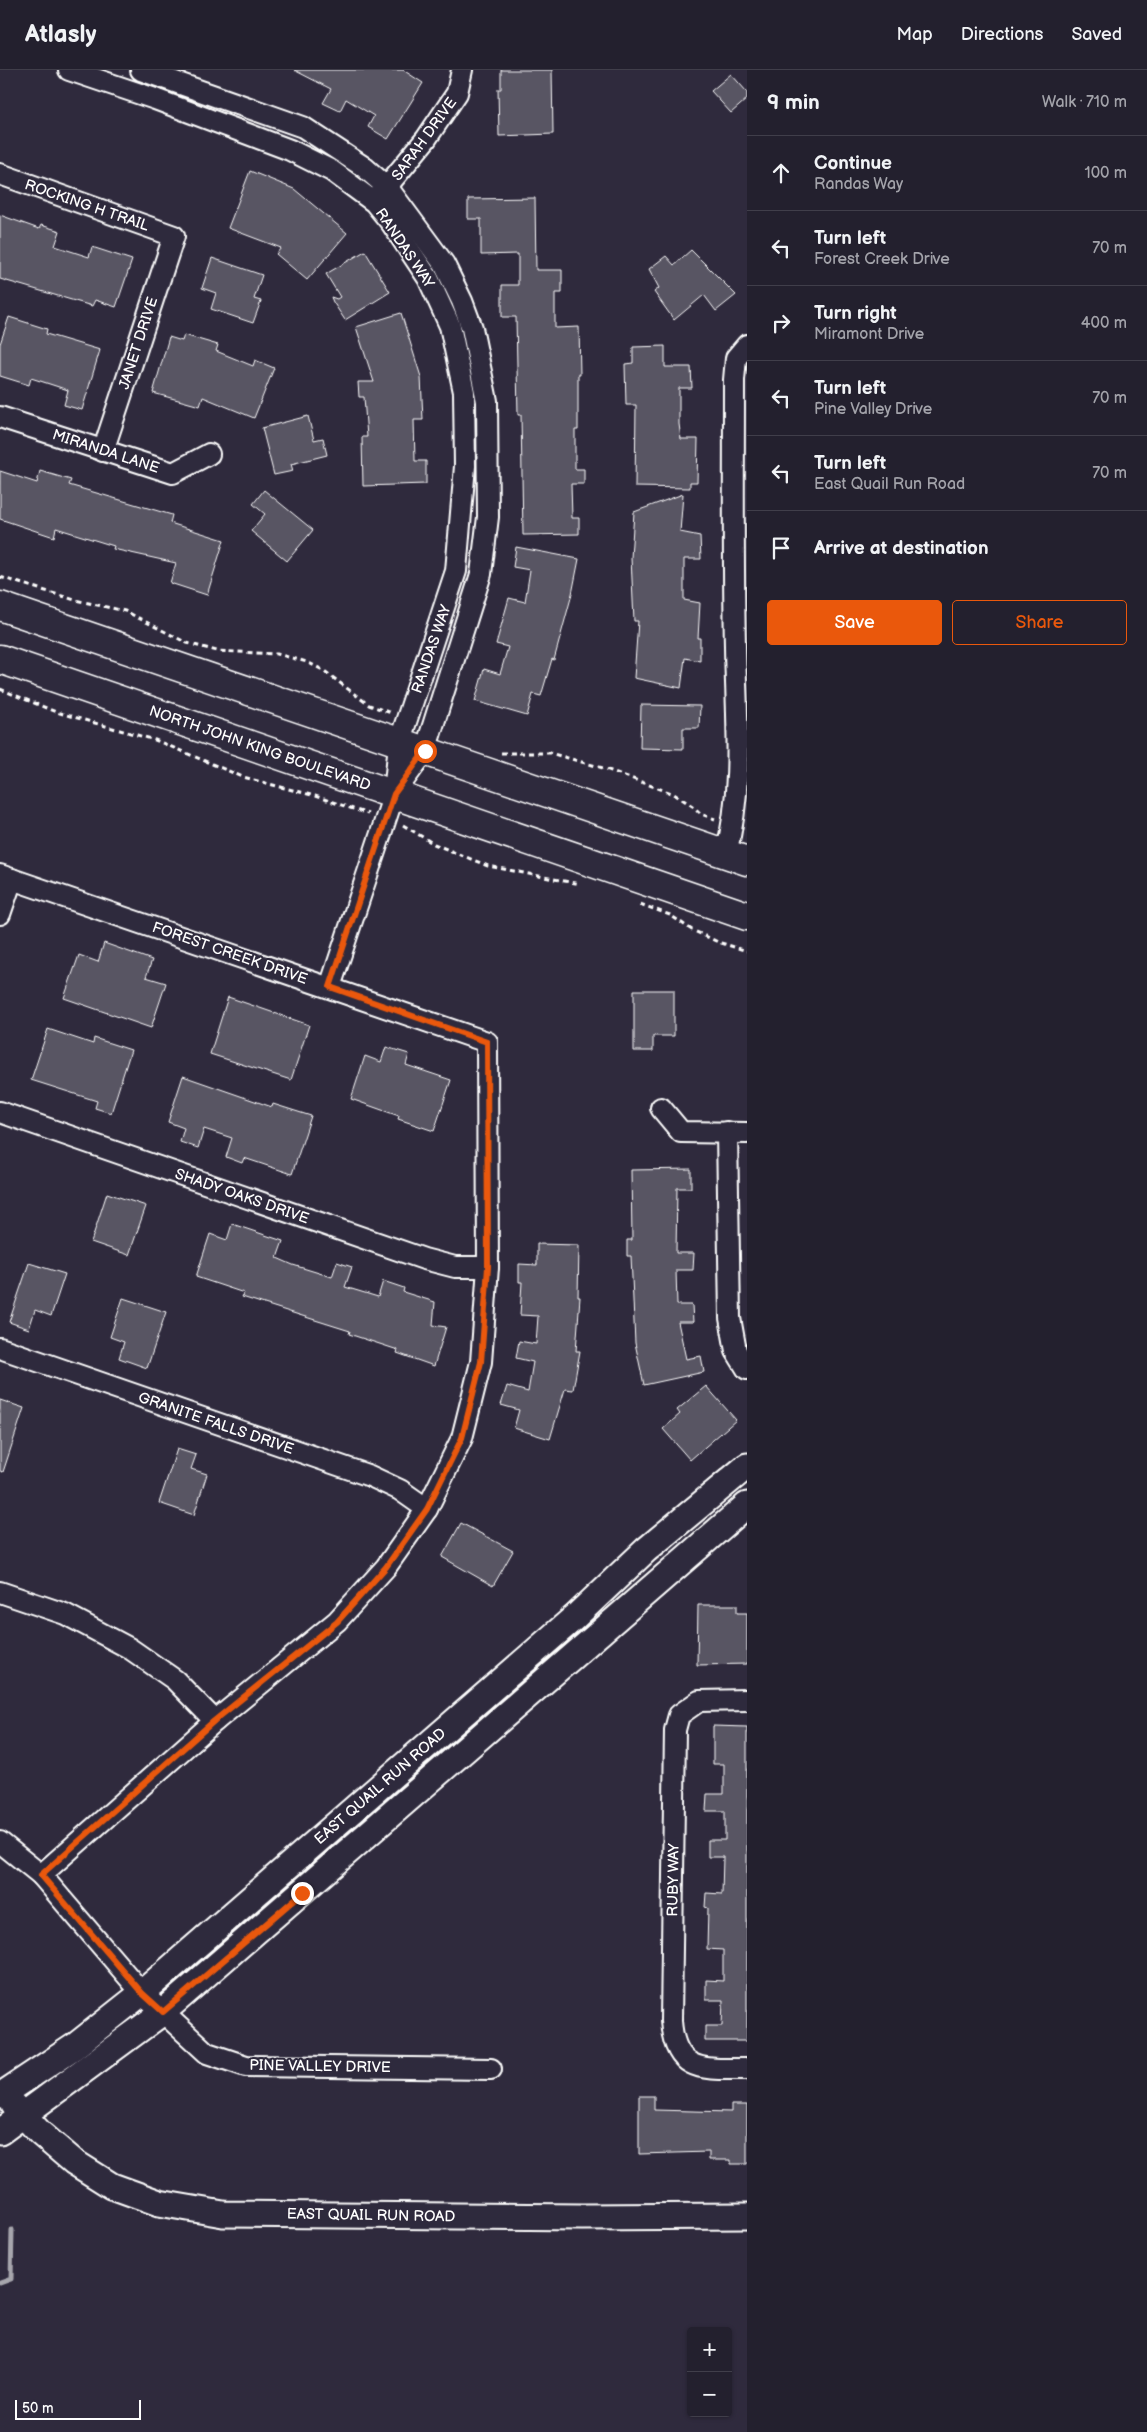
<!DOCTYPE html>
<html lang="en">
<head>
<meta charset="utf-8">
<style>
	:root { --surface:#23202e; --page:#2b2836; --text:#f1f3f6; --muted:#a3a3aa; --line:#403e4a; --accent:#ea580c }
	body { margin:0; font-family:"Balsamiq Sans",sans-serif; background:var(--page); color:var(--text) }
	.controls { position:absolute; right:15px; bottom:15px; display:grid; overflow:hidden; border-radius:5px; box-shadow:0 1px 4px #0004 }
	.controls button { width:45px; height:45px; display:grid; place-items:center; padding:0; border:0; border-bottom:1px solid var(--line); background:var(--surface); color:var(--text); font:25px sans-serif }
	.scale { position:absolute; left:15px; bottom:12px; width:126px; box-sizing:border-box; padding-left:5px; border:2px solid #fff; border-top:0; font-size:14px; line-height:18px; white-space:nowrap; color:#fff; -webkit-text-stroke:4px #2f2a3d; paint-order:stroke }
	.stop { position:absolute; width:15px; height:15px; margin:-11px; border:4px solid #ea580c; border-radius:50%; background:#fff }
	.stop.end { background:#ea580c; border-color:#fff; box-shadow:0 1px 5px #0008 }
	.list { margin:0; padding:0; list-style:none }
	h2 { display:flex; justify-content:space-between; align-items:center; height:65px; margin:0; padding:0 20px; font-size:21px }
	h2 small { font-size:16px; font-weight:400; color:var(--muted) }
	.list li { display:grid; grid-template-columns:32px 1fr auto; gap:15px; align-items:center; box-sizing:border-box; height:75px; padding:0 20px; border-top:1px solid var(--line) }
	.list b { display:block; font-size:19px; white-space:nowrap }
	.list p { margin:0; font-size:16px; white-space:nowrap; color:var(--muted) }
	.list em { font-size:16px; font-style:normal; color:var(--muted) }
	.actions { display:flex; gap:10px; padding:15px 20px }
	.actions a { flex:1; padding:11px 0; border:1px solid var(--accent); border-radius:5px; text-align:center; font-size:18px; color:var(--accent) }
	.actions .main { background:var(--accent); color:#fff }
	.icon { flex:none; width:28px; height:28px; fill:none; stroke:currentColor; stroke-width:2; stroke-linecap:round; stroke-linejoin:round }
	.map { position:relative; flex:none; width:747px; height:2362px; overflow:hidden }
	header { display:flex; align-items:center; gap:30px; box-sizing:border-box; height:70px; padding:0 25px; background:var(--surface); border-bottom:1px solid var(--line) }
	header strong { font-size:24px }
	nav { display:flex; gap:28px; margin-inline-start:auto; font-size:18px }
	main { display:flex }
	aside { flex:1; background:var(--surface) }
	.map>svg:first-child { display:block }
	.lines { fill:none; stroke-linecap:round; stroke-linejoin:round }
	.stream { stroke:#a7a6ad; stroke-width:5 }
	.building { fill:#595564; stroke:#fff }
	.minor-casing { stroke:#fff; stroke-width:24 }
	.tertiary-casing { stroke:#fff; stroke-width:29 }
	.primary-casing { stroke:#fff; stroke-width:31 }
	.path { stroke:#fff; stroke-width:3; stroke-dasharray:5 4; stroke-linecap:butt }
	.minor { stroke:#2f2a3d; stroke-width:20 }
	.tertiary { stroke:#2f2a3d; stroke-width:25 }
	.primary { stroke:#2f2a3d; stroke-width:28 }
	.route { stroke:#ea580c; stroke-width:6 }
	.labels { text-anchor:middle; stroke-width:4; stroke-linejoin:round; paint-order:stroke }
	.street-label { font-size:15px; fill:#fff; stroke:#2f2a3d }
</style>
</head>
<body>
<header>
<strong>Atlasly</strong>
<nav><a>Map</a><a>Directions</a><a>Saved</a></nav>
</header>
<main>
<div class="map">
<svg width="747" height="2362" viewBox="0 0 747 2362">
	<rect width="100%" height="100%" fill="#2f2a3d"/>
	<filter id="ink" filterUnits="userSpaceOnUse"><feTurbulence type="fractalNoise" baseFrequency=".02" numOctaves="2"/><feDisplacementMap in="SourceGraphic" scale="10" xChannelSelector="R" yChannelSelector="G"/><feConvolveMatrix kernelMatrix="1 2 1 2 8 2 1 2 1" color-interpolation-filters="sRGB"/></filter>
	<g filter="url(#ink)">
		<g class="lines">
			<!-- stream -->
			<path class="stream" d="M0,2213L11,2209L12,2160"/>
		</g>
		<!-- building -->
		<g class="building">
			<path d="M294,0H403L423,13L388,69L368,57L374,46L346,29L340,41L323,33L331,19Z"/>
			<path d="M501,0H552L553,64L499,66L498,19H501Z"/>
			<path d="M731,4L747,22V29L731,43L711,21Z"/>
			<path d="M250,101L294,119L347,163L307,210L276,184L281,178L228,158Z"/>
			<path d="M535,128L536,200H562V223H555V258L579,257L580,305H578V360H575V399H584V414H571L572,448H579V464L523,465L521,345H518L516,247H502V215H518V184L481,185V149H468V129Z"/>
			<path d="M0,145L39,159L41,155L60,161L55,176L89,187L92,177L132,190L116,237L95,230L92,236L0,209Z"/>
			<path d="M691,180L736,225L716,241L704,225L674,250L654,222L659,218L649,199L666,186L674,195Z"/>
			<path d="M365,181L390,222L345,250L333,232L331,227L337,229L340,227L326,204Z"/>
			<path d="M212,188L262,205L254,229L261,231L253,253L211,239L216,223L202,218Z"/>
			<path d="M401,243L421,307L423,350H414L415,391H426V414L363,416L362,367H367L364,327H359L358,312H374L356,257Z"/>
			<path d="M9,247L47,259L46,264L100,280L82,340L64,335L68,320L31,308L29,315L0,306V274Z"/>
			<path d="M184,265L218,275L216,281L253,296L255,290L274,298L254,348L203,327L200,336L153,323L169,267L182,271Z"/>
			<path d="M665,276V297H691L692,318H679V354L681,369H698L697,412H690V418L635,417L636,335H626L625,294L633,293V277Z"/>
			<path d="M308,346L314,370L323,368L327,385L291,394L293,401L274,405L262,358Z"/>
			<path d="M0,401L37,413L40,401L71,410L69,415L172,445L170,453L224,470L207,525L170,513L176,493L113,479L114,476L56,458L54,467L0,449Z"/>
			<path d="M264,420L313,460L287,491L251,461L265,444L253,434Z"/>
			<path d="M683,424L680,462L700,466L701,489H684V530L700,533L698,568H700V591L685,588L681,618L634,608L638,551H634L631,488L634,442Z"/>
			<path d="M516,477L579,489L572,524L554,590L552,589L541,626L533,624L527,646L475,631L484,599L500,604L508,577L496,574L509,528L525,532L530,500L513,497Z"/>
			<path d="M641,635L700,636L699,658H683V679L640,678Z"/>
			<path d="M104,873L152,890L146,907L166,913L151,958L64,928L79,885L98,892Z"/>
			<path d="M634,920H674V966H653V981H634Z"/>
			<path d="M228,927L309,955L291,1010L210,984Z"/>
			<path d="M48,959L93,974L94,968L131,980L111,1043L95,1038L97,1031L31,1010Z"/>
			<path d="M386,977L409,984L406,995L451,1010L434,1061L398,1049L399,1046L351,1029L365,986L381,992Z"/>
			<path d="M183,1006L272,1037L273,1034L311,1046L292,1104L244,1088L242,1093L226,1087L232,1068L204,1059L198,1078L180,1072L184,1058L168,1052Z"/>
			<path d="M691,1099V1118H677L676,1183H694L693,1200H676L677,1235H692L693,1252H678L686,1289L701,1286L704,1302L644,1315L635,1273L631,1186H627V1170H632L631,1100Z"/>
			<path d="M107,1123L146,1136L129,1185L91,1172Z"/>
			<path d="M232,1154L283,1171L277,1188L293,1195L332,1207L337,1192L352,1197L345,1217L378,1227L383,1211L404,1218L403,1222L435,1232L433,1255L446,1257L434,1296L397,1283L398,1280L349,1264L350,1261L242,1227L244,1223L196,1207L210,1164L227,1170Z"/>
			<path d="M537,1174L579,1175L578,1227H580L576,1281H580L573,1320L565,1319L550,1369L514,1358L519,1340L501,1335L507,1316L528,1322L533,1292L516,1288L519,1271L536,1274L538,1246L520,1245L522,1212H519V1194L537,1195Z"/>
			<path d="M29,1193L65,1204L51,1246L35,1240L29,1259L9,1252Z"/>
			<path d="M123,1228L166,1242L147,1298L119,1288L124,1272L110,1267Z"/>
			<path d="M706,1316L736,1350L690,1390L663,1359L680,1344L677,1340Z"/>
			<path d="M0,1330L24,1338L3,1402L0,1401Z"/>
			<path d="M177,1379L196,1385L191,1399L207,1404L194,1445L159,1433Z"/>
			<path d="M461,1453L513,1481L493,1516L442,1487Z"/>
			<path d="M698,1535H737V1543H747V1594L697,1595Z"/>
			<path d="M713,1656L747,1657V1971H705V1956H722L723,1930H706V1910L723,1911V1880L707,1879L708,1838L705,1837L706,1823L722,1824L723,1787H708V1770H725V1741H706L707,1724H724V1694H713Z"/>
			<path d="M639,2026H654V2040L731,2042V2035H747V2094H731V2090H709V2082L639,2084Z"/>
		</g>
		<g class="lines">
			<!-- minor casing -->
			<g class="minor-casing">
				<g id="minor">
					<path d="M69,0L155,29L290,80L332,101L374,132L392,154L428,208L450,256L464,322L465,396L456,501L399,673L394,724L330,917"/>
					<path d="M141,0L303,57L364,97L388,118L444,194L462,231L472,258L487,331L488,447L481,504L425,681L395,722"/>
					<path d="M0,104L174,166L103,381"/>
					<path d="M379,126L426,69L457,23L462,0"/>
					<path d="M0,347L173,403L209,384"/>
					<path d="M726,783C744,716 736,645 735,576C733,487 734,398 734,310L736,288L747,275"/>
					<path d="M0,805L487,972L488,1197L481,1292L462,1368L427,1439L386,1497L337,1551L215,1651L41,1805"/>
					<path d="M0,844L12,809"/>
					<path d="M661,1038L681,1062L747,1063"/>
					<path d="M0,1042L424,1189L455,1197H488"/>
					<path d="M727,1062L730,1248L736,1281L747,1299"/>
					<path d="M0,1278L370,1406L400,1420L427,1439"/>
					<path d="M0,1522L65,1544L129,1578L175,1610L215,1651"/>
					<path d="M747,1630L699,1631L679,1645L675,1660L671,1951C675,2004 704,1999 747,1999"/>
					<path d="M0,1772L41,1805L142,1923L207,1983L246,1996L491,1999"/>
				</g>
			</g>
			<!-- tertiary casing -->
			<g class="tertiary-casing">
				<g id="tertiary">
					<path d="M0,2026L75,1976L142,1923L575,1547L646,1480L747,1396"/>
					<path d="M14,2035L40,2063L74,2092L112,2116L159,2133L223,2144L582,2147L747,2146"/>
					<path d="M0,2062L163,1942L747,1435"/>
				</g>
			</g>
			<!-- primary casing -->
			<g class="primary-casing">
				<g id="primary">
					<path d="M0,536L747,791"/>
					<path d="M0,589L747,846"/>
				</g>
			</g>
			<!-- path -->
			<g class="path">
				<path d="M0,507L75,530L125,541L187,573L217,581L277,584L307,592L323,600L369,635L391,643"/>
				<path d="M0,619L56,642L155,670L243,707L315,726L368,744"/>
				<path d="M501,683H550L603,698L674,724L694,737L701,744L715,749"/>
				<path d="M403,755L434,774L488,796L580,814"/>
				<path d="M640,834L670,845L692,860L718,872L747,881"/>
			</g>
			<!-- minor -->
			<use href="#minor" class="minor"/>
			<!-- tertiary -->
			<use href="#tertiary" class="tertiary"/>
			<!-- primary -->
			<use href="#primary" class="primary"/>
		</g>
	</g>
	<g class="lines" filter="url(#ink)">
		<!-- route -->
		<path class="route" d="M302,1823L163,1942L142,1923L41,1805L214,1651L337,1552L386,1497L427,1439L462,1368L481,1292L488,1197L487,972L330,917L394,724L425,681"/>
	</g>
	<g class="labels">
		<!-- street labels -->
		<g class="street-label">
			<text transform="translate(424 69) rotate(-54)" y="5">SARAH DRIVE</text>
			<text transform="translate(87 135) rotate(19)" y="5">ROCKING H TRAIL</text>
			<text transform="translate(405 178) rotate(56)" y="5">RANDAS WAY</text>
			<text transform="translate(138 273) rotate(-72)" y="5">JANET DRIVE</text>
			<text transform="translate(106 381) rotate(18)" y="5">MIRANDA LANE</text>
			<text transform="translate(431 579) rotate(-71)" y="5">RANDAS WAY</text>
			<text transform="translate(260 678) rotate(19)" y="5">NORTH JOHN KING BOULEVARD</text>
			<text transform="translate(230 883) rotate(19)" y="5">FOREST CREEK DRIVE</text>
			<text transform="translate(242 1126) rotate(19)" y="5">SHADY OAKS DRIVE</text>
			<text transform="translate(216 1353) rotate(19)" y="5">GRANITE FALLS DRIVE</text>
			<text transform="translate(380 1716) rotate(-41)" y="5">EAST QUAIL RUN ROAD</text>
			<text transform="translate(673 1810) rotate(-89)" y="5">RUBY WAY</text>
			<text transform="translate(320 1996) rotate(1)" y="5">PINE VALLEY DRIVE</text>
			<text transform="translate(371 2145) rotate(1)" y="5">EAST QUAIL RUN ROAD</text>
		</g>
	</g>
</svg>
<div class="controls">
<button>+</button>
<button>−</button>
</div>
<div class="scale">50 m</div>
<div class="stop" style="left:425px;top:681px"></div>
<div class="stop end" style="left:302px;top:1823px"></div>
</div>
<aside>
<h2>9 min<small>Walk · 710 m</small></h2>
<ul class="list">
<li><svg class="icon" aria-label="ahead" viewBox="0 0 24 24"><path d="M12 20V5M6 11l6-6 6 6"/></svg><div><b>Continue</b><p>Randas Way</p></div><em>100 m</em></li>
<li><svg class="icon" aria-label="left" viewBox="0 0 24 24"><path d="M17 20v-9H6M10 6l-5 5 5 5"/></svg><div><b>Turn left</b><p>Forest Creek Drive</p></div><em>70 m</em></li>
<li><svg class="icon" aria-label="right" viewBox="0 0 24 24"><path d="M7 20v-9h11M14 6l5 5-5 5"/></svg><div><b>Turn right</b><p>Miramont Drive</p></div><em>400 m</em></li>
<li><svg class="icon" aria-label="left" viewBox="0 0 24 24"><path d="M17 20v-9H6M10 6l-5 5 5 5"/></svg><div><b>Turn left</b><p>Pine Valley Drive</p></div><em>70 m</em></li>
<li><svg class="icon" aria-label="left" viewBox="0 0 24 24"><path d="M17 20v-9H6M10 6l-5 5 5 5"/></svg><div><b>Turn left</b><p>East Quail Run Road</p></div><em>70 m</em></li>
<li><svg class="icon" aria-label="arrive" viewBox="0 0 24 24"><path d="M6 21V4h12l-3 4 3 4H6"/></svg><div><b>Arrive at destination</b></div></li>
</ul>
<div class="actions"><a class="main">Save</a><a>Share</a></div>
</aside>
</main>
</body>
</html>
